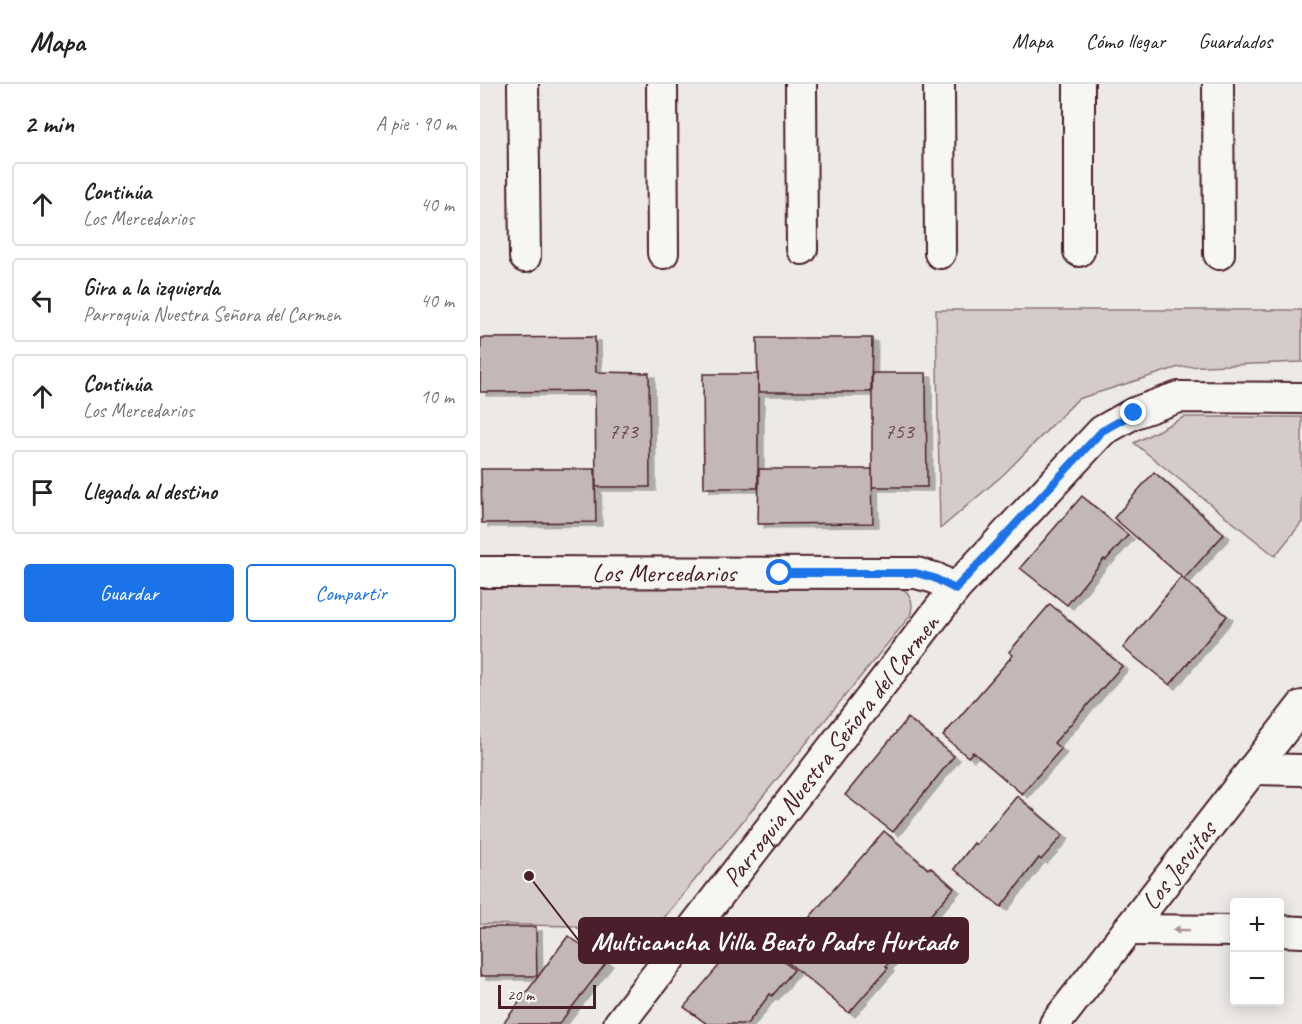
<!DOCTYPE html>
<html lang="es">
<head>
<meta charset="utf-8">
<style>
	:root { --surface:#fff; --page:#f2f2f2; --text:#222; --muted:#767676; --line:#e0e0e0; --accent:#1a73e8 }
	body { margin:0; font-family:Caveat,sans-serif; background:var(--page); color:var(--text) }
	.controls { position:absolute; right:18px; bottom:18px; display:grid; overflow:hidden; border-radius:6px; box-shadow:0 3px 15px #0003 }
	.controls button { width:54px; height:54px; display:grid; place-items:center; padding:0; border:0; border-bottom:2px solid var(--line); background:var(--surface); color:var(--text); font:30px sans-serif }
	.scale { position:absolute; left:18px; bottom:15px; width:98px; box-sizing:border-box; padding-left:6px; border:3px solid #4a1f2b; border-top:0; font-size:16px; line-height:21px; white-space:nowrap; color:#4a1f2b; -webkit-text-stroke:4px #f6f6f2; paint-order:stroke }
	.stop { position:absolute; width:18px; height:18px; margin:-14px; border:4px solid #1a73e8; border-radius:50%; background:#fff }
	.stop.end { background:#1a73e8; border-color:#fff; box-shadow:0 2px 6px #0008 }
	.list { margin:0; padding:0; list-style:none }
	h2 { display:flex; justify-content:space-between; align-items:center; height:78px; margin:0; padding:0 24px; font-size:26px }
	h2 small { font-size:20px; font-weight:400; color:var(--muted) }
	.list li { display:grid; grid-template-columns:39px 1fr auto; gap:18px; align-items:center; box-sizing:border-box; height:84px; margin:0 12px 12px; padding:0 12px; border:2px solid var(--line); border-radius:6px }
	.list b { display:block; font-size:22px; white-space:nowrap }
	.list p { margin:0; font-size:20px; white-space:nowrap; color:var(--muted) }
	.list em { font-size:20px; font-style:normal; color:var(--muted) }
	.actions { display:flex; gap:12px; padding:18px 24px }
	.actions a { flex:1; padding:14px 0; border:2px solid var(--accent); border-radius:6px; text-align:center; font-size:21px; color:var(--accent) }
	.actions .main { background:var(--accent); color:#fff }
	.icon { flex:none; width:33px; height:33px; fill:none; stroke:currentColor; stroke-width:2; stroke-linecap:round; stroke-linejoin:round }
	.map { position:relative; flex:none; width:822px; height:940px; overflow:hidden }
	header { display:flex; align-items:center; gap:36px; box-sizing:border-box; height:84px; padding:0 30px; background:var(--surface); border-bottom:2px solid var(--line) }
	header strong { font-size:28px }
	nav { display:flex; gap:33px; margin-inline-start:auto; font-size:21px }
	main { display:flex }
	aside { flex:1; background:var(--surface) }
	.map>svg:first-child { display:block }
	.green { fill:#d4cbca; stroke:#8f757a; stroke-width:1.5 }
	.building { fill:#c4b7b7; stroke:#4a1f2b; stroke-width:1.5; filter:url(#shadow) }
	.lines { fill:none; stroke-linecap:round; stroke-linejoin:round }
	.minor-casing { stroke:#4a1f2b; stroke-width:34 }
	.minor { stroke:#f6f6f2; stroke-width:30 }
	.oneway { fill:#a99598 }
	.route { stroke:#1a73e8; stroke-width:8 }
	.labels { text-anchor:middle; stroke-width:4.5; stroke-linejoin:round; paint-order:stroke }
	.number-label { font-size:22px; fill:#68454e }
	.street-label { font-size:26px; fill:#4a1f2b; stroke:#f6f6f2 }
	.leader { fill:none; stroke:#4a1f2b; stroke-width:2 }
	.callout-dot { fill:#4a1f2b; stroke:#f6f6f2; stroke-width:2 }
	.callout { fill:#4a1f2b; stroke:#4a1f2b; stroke-width:2 }
	.callout-label { font-size:27px; text-anchor:middle; font-weight:bold; fill:#fff }
</style>
</head>
<body>
<header>
<strong>Mapa</strong>
<nav><a>Mapa</a><a>Cómo llegar</a><a>Guardados</a></nav>
</header>
<main>
<aside>
<h2>2 min<small>A pie · 90 m</small></h2>
<ul class="list">
<li><svg class="icon" aria-label="ahead" viewBox="0 0 24 24"><path d="M12 20V5M6 11l6-6 6 6"/></svg><div><b>Continúa</b><p>Los Mercedarios</p></div><em>40 m</em></li>
<li><svg class="icon" aria-label="left" viewBox="0 0 24 24"><path d="M17 20v-9H6M10 6l-5 5 5 5"/></svg><div><b>Gira a la izquierda</b><p>Parroquia Nuestra Señora del Carmen</p></div><em>40 m</em></li>
<li><svg class="icon" aria-label="ahead" viewBox="0 0 24 24"><path d="M12 20V5M6 11l6-6 6 6"/></svg><div><b>Continúa</b><p>Los Mercedarios</p></div><em>10 m</em></li>
<li><svg class="icon" aria-label="arrive" viewBox="0 0 24 24"><path d="M6 21V4h12l-3 4 3 4H6"/></svg><div><b>Llegada al destino</b></div></li>
</ul>
<div class="actions"><a class="main">Guardar</a><a>Compartir</a></div>
</aside>
<div class="map">
<svg width="822" height="940" viewBox="0 0 822 940">
	<defs>
		<filter id="shadow"><feDropShadow dx="6" dy="4" stdDeviation="0" flood-color="#0004"/></filter>
	</defs>
	<rect width="100%" height="100%" fill="#ece9e6"/>
	<filter id="ink" filterUnits="userSpaceOnUse"><feTurbulence type="fractalNoise" baseFrequency=".0167" numOctaves="2"/><feDisplacementMap in="SourceGraphic" scale="12" xChannelSelector="R" yChannelSelector="G"/><feConvolveMatrix kernelMatrix="1 2 1 2 8 2 1 2 1" color-interpolation-filters="sRGB"/></filter>
	<g filter="url(#ink)">
		<!-- green -->
		<g class="green">
			<path d="M456,226H822V278L699,283L598,315L524,390L460,445Z"/>
			<path d="M704,333H822V438L795,472L654,359Z"/>
			<path d="M0,499L418,501C430,509 435,517 430,532L152,873L94,842L0,840Z"/>
		</g>
		<!-- building -->
		<g class="building">
			<path d="M115,253L116,288L169,289L170,403H116L115,307L0,308L1,254Z"/>
			<path d="M277,254H392L391,308H278Z"/>
			<path d="M392,289H446L447,403H392Z"/>
			<path d="M223,290H278V404H224Z"/>
			<path d="M1,385H115L116,438L2,439Z"/>
			<path d="M279,385H392L393,439L278,440Z"/>
			<path d="M674,388L744,450L704,495L634,434Z"/>
			<path d="M602,412L648,451L626,476L624,475L587,521L540,484Z"/>
			<path d="M701,493L747,532L690,601L643,564Z"/>
			<path d="M570,520L642,582L574,659L581,665L542,710L493,668L488,673L463,652L533,571L529,568Z"/>
			<path d="M428,634L474,672L413,748L365,711Z"/>
			<path d="M537,712L583,751L561,776L559,774L521,823L474,785L494,759L496,761Z"/>
			<path d="M404,747L448,785L450,783L474,804L406,882L408,884L369,929L298,870Z"/>
			<path d="M0,843H56L57,892H0Z"/>
			<path d="M268,847L314,886L292,912L290,910L267,940H227L204,923Z"/>
			<path d="M88,852L127,878L79,940H23Z"/>
		</g>
		<g class="lines">
			<!-- minor casing -->
			<g class="minor-casing">
				<g id="minor">
					<path d="M43,0L45,173"/>
					<path d="M182,0L183,169"/>
					<path d="M321,0L322,165"/>
					<path d="M459,0L460,169"/>
					<path d="M599,0V167"/>
					<path d="M738,0L739,170"/>
					<path id="s1" d="M0,488L436,489L455,494L475,505"/>
					<path d="M773,685L822,686"/>
					<path d="M648,846L754,847"/>
					<path d="M800,847L822,848"/>
					<path id="s2" d="M139,940L475,505L622,347L654,329L699,313L822,314"/>
					<path id="s3" d="M575,940L822,622"/>
				</g>
			</g>
			<!-- minor -->
			<use href="#minor" class="minor"/>
		</g>
		<!-- one-way arrows -->
		<defs><path id="oneway-solid" d="M-6-.8H1V-3.2L6.5 0L1 3.2V.8H-6Z" transform="scale(1.5)"/></defs>
		<use class="oneway" href="#oneway-solid" transform="translate(701 846) rotate(-179)"/>
	</g>
	<g class="lines" filter="url(#ink)">
		<!-- route -->
		<path class="route" d="M300,489H436L454,494L475,505L622,347L654,329"/>
	</g>
	<g class="labels">
		<!-- number labels -->
		<g class="number-label">
			<text x="143" y="354">773</text>
			<text x="419" y="354">753</text>
		</g>
		<!-- street labels -->
		<g class="street-label">
			<text dy="9" stroke="none"><textPath href="#s1" startOffset="184">Los Mercedarios</textPath></text>
			<text dy="9" stroke="none"><textPath href="#s2" startOffset="346">Parroquia Nuestra Señora del Carmen</textPath></text>
			<text dy="9" stroke="none"><textPath href="#s3" startOffset="201">Los Jesuitas</textPath></text>
		</g>
	</g>
	<!-- callouts -->
	<path class="leader" d="M49 792L99 857"/>
	<circle class="callout-dot" cx="49" cy="792" r="6"/>
	<rect class="callout" x="99" y="834" width="389" height="45" rx="6"/>
	<g class="callout-label">
		<text x="294" y="866">Multicancha Villa Beato Padre Hurtado</text>
	</g>
</svg>
<div class="controls">
<button>+</button>
<button>−</button>
</div>
<div class="scale">20 m</div>
<div class="stop" style="left:300px;top:489px"></div>
<div class="stop end" style="left:654px;top:329px"></div>
</div>
</main>
</body>
</html>
